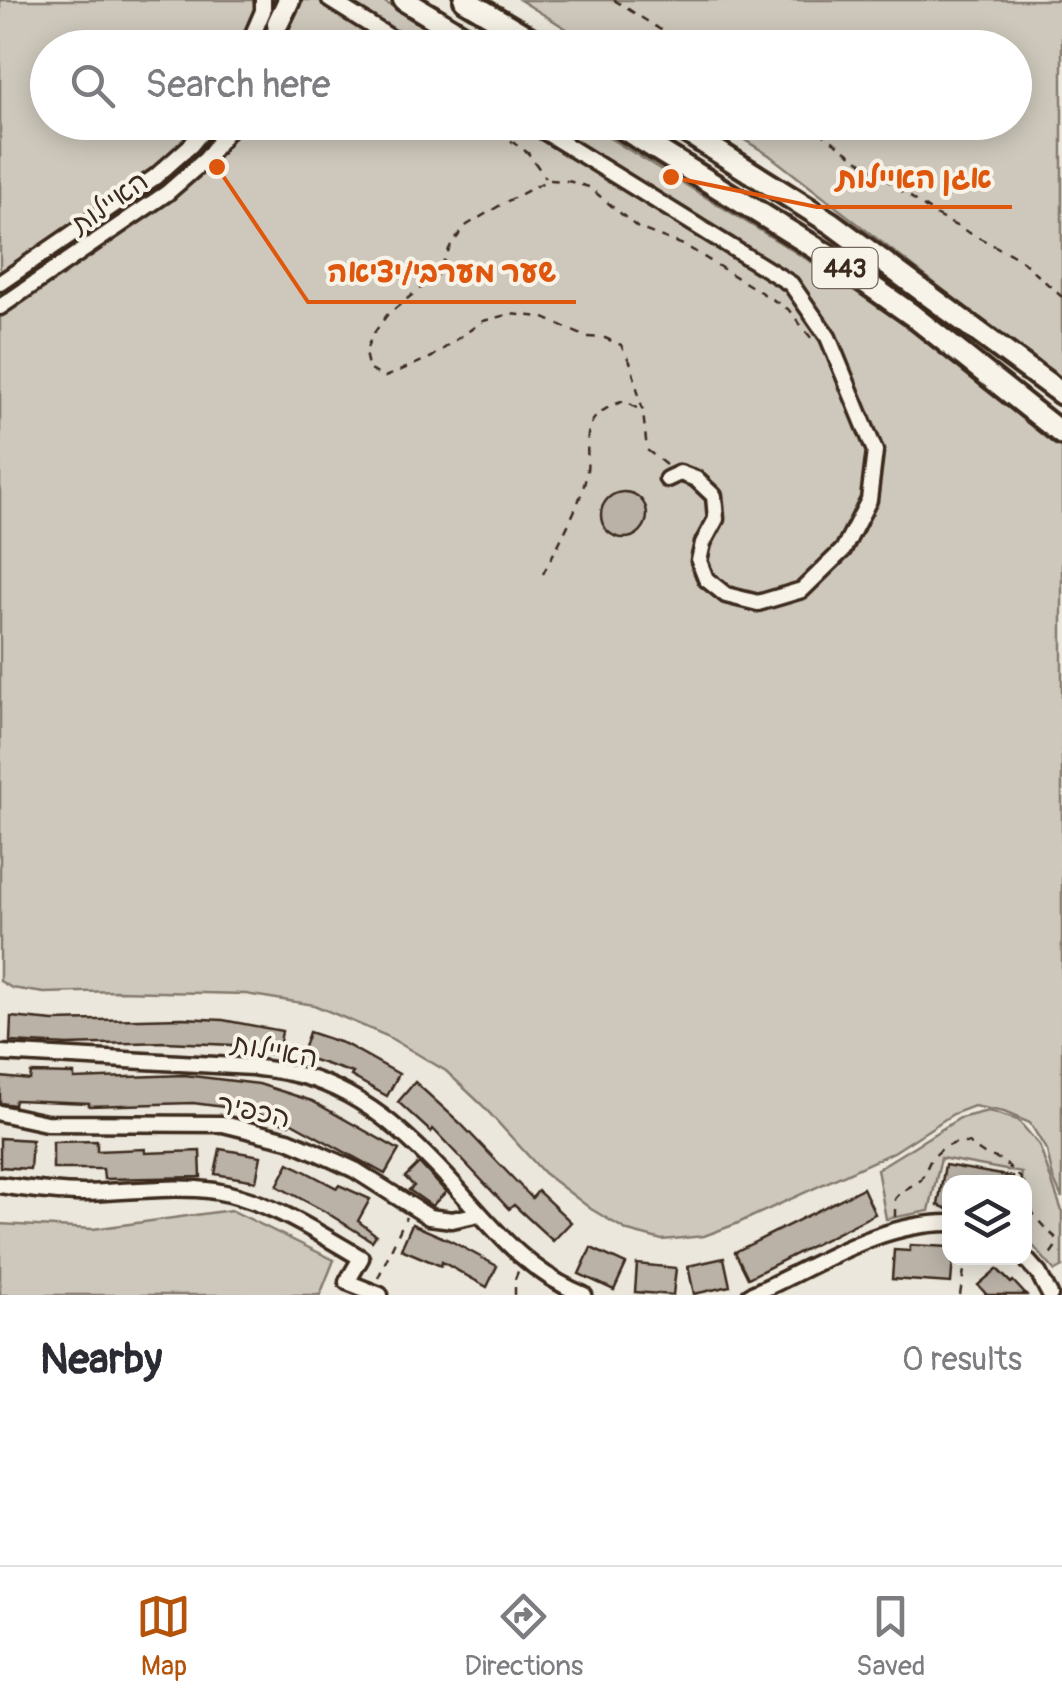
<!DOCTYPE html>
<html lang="en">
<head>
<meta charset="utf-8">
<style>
	:root { --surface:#fff; --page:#f2f2f3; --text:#2b2b33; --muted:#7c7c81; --line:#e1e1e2; --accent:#b45309 }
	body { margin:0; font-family:Pangolin,"Playpen Sans Hebrew",sans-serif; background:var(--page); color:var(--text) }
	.controls { position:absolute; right:30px; bottom:30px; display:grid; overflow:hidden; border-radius:20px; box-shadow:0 5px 25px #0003 }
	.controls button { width:90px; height:90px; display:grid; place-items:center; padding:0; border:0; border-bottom:2px solid var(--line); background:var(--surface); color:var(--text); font:50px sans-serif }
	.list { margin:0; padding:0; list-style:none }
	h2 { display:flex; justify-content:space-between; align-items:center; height:130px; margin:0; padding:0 40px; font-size:42px }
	h2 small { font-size:32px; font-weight:400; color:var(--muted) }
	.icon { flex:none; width:55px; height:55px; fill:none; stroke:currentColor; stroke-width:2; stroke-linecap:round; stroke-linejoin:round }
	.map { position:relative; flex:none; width:1062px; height:1295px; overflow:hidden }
	.search { position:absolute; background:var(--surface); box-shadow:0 5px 25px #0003; left:30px; right:30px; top:30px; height:110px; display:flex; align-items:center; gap:25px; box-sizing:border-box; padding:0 35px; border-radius:55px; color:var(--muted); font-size:38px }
	.sheet { height:270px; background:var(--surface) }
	nav { display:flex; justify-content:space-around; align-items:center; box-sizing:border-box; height:140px; border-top:2px solid var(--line); background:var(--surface); font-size:28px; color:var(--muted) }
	nav a { display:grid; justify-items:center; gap:5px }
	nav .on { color:var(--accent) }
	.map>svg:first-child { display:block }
	.green { fill:#cec8bc; stroke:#84796d; stroke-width:2.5 }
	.building { fill:#bab2a7; stroke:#3b2a1e; stroke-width:2.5 }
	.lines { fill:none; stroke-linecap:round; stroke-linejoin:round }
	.minor-casing { stroke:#3b2a1e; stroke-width:21 }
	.highway-casing { stroke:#3b2a1e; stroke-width:28 }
	.path { stroke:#3b2a1e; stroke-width:2.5; stroke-dasharray:8 8; stroke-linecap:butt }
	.minor { stroke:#f7f3e8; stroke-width:14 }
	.highway { stroke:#f7f3e8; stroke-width:20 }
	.labels { text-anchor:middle; stroke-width:8; stroke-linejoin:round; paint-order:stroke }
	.shield { fill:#f7f3e8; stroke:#73665b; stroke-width:2.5 }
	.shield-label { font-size:25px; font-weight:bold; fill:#3b2a1e }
	.street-label { font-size:28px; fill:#3b2a1e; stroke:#f7f3e8 }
	.leader { fill:none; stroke:#df570d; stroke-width:4 }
	.callout-dot { fill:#df570d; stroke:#f7f3e8; stroke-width:4 }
	.callout-label { font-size:30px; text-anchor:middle; font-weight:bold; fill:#df570d; stroke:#f7f3e8; stroke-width:8; stroke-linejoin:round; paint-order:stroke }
</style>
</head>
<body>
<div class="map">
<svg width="1062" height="1295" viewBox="0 0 1062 1295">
	<rect width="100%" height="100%" fill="#ece7dc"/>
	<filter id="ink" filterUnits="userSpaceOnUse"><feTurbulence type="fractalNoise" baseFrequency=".01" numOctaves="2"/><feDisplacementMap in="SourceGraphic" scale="20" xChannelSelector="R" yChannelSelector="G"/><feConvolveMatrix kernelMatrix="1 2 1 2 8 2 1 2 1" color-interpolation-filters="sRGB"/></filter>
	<g filter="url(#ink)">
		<!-- green -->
		<g class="green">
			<path d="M0,0H253L256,11L267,0H381L464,47L48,48V122L585,123L818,266L1028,409L1062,440V1198L1053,1178L1047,1151L1030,1123L1004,1112L974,1106L953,1114L894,1152L736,1224L704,1236L662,1240L628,1231L591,1209L544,1173L482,1105L446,1071L387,1036L314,1005L246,994L117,991L44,993L12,988L0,981Z"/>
			<path d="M520,0H1062V382L769,155L717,123L1014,122V48L596,47Z"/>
			<path d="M988,1111L1018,1120L1039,1145L1062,1211V1267L1055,1271L1034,1247L1025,1240L1024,1182H1020L1022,1173L941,1158L929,1211L886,1219L877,1169L960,1118Z"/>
			<path d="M231,1210L334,1260L320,1295H0V1224L93,1229Z"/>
		</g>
		<!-- building -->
		<g class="building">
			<circle cx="624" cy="515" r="23"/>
			<path d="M11,1017L54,1021L183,1018L223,1020L282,1031L278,1055L232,1047V1045L165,1042L68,1045L10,1042Z"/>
			<path d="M309,1032L345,1044L399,1074L387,1096L351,1076L353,1073L301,1056Z"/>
			<path d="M31,1073L74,1074V1079L184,1075L259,1084L312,1101L399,1150L385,1174L290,1122L289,1125L247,1110L193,1103L89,1106V1103L15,1100L14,1105L0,1103V1077L30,1080Z"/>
			<path d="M415,1082L460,1123L532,1198L538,1191L571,1222L553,1241L514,1205L509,1209L433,1129L431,1132L398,1102Z"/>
			<path d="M0,1138L32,1140L30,1169L0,1167Z"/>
			<path d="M97,1141V1151L145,1149V1153L200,1151L201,1177L104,1179L103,1169H53V1142Z"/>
			<path d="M220,1149L261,1156L256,1181L215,1174Z"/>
			<path d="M289,1163L337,1188L339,1185L370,1199L358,1221L376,1235L372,1241L324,1211L277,1186Z"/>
			<path d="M419,1163L446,1192L432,1206L409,1190L414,1186L405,1177Z"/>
			<path d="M945,1165L1013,1177V1182H950V1210L938,1205Z"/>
			<path d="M863,1188L875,1214L748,1278L735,1252Z"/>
			<path d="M412,1224L451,1241L497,1266L487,1287L442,1262L441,1266L401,1249Z"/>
			<path d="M910,1245L950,1247V1258H953L951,1283L892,1279L894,1250L910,1251Z"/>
			<path d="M591,1248L626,1264L614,1290L579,1274Z"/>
			<path d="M724,1258L730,1286L694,1294L688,1266Z"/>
			<path d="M637,1264L676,1268L673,1295L635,1292Z"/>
			<path d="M997,1269L1011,1283L1013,1281L1026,1295H987L978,1285Z"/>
		</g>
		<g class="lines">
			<!-- minor casing -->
			<g class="minor-casing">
				<g id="minor">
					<path d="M330,0L407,48"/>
					<path d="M247,48L263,11V0"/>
					<path d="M268,48L278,23L279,15"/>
					<path d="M529,122L791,284L828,337L875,451L869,500L843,550L802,590L758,603L726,595L706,579L699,561L703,543L716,519L714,496L696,479L680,473L667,479"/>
					<path d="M0,283L155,177L191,145L210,122"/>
					<path d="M0,307L167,193L206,159L234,122"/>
					<path d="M0,1053L252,1067C265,1069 278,1070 290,1073C359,1087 411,1137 457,1188C496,1232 528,1272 584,1295"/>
					<path d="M0,1113L46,1123L223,1124L288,1140L316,1152L355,1170L429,1217L452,1220L479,1214"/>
					<path d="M0,1185C27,1189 56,1193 84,1193C128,1192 171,1185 215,1191C268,1200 315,1231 361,1258L347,1282L380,1295"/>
					<path d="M1024,1257L1039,1274L1050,1295"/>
					<path d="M750,1295C816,1267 875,1223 950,1223"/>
				</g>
			</g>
			<!-- highway casing -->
			<g class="highway-casing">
				<g id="highway">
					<path d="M404,0L483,48"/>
					<path d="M465,0L546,48"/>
					<path d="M278,23L289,0"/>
					<path d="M613,122L827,255L912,315L1062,434"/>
					<path d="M671,122L831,223L1062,394"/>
				</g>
			</g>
			<!-- path -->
			<g class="path">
				<path d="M614,0L689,48"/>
				<path d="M334,48L361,44L376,48"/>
				<path d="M485,122L528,153L546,178"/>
				<path d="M806,122L937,216L1020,259L1062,297"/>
				<path d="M666,465L647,450L643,412L631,364L621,345L605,338L586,337L542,317L510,314L483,321L432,357L385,377L369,370L365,353L372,336L387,315L437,275L451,245L467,225L504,203L548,180L568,181L589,187L638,228L686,246L788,309L812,339"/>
				<path d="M543,574C557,546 584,500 587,470C589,454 584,438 592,422C598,411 614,404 625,401L643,412"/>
				<path d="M1024,1194C1029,1212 1042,1226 1055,1237L1056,1246L1047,1259"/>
				<path d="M895,1217V1199L901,1192L921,1180L931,1159L944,1147L956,1143H968L984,1154L1002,1160L1022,1179V1182"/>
				<path d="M378,1278L406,1217"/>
				<path d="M515,1295V1279L519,1269"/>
				<path d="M960,1295L966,1258"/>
			</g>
			<!-- minor -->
			<use href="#minor" class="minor"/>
			<!-- highway -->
			<use href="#highway" class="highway"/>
		</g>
	</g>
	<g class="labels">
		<!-- shield labels -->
		<rect class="shield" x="812.5" y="248" width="65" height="40" rx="8"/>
		<g class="shield-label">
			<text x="845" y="277">443</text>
		</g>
		<!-- street labels -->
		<g class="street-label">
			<text transform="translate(109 202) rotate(-35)" y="10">האיילות</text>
			<text transform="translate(275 1050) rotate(10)" y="10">האיילות</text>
			<text transform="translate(254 1110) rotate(12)" y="10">הכפיר</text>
		</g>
	</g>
	<!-- callouts -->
	<path class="leader" d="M671 177L817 207H1012M217 167L308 302H576"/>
	<g class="callout-dot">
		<circle cx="671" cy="177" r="10"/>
		<circle cx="217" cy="167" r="10"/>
	</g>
	<g class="callout-label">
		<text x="914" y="188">אגן האיילות</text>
		<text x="442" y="282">שער מערבי/יציאה</text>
	</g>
</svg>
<div class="controls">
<button><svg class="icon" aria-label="layers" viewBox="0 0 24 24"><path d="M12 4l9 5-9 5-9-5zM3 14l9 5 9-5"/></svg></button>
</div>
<div class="search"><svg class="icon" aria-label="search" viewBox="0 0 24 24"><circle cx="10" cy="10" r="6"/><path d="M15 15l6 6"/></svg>Search here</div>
</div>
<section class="sheet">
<h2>Nearby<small>0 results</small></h2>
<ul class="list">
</ul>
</section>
<nav>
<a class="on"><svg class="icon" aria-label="map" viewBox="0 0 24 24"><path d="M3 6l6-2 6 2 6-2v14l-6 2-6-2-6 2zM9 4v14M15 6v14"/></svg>Map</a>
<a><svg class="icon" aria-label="directions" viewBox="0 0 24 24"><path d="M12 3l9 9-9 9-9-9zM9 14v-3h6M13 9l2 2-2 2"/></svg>Directions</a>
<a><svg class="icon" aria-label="saved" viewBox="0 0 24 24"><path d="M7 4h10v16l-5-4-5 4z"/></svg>Saved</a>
</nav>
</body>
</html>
